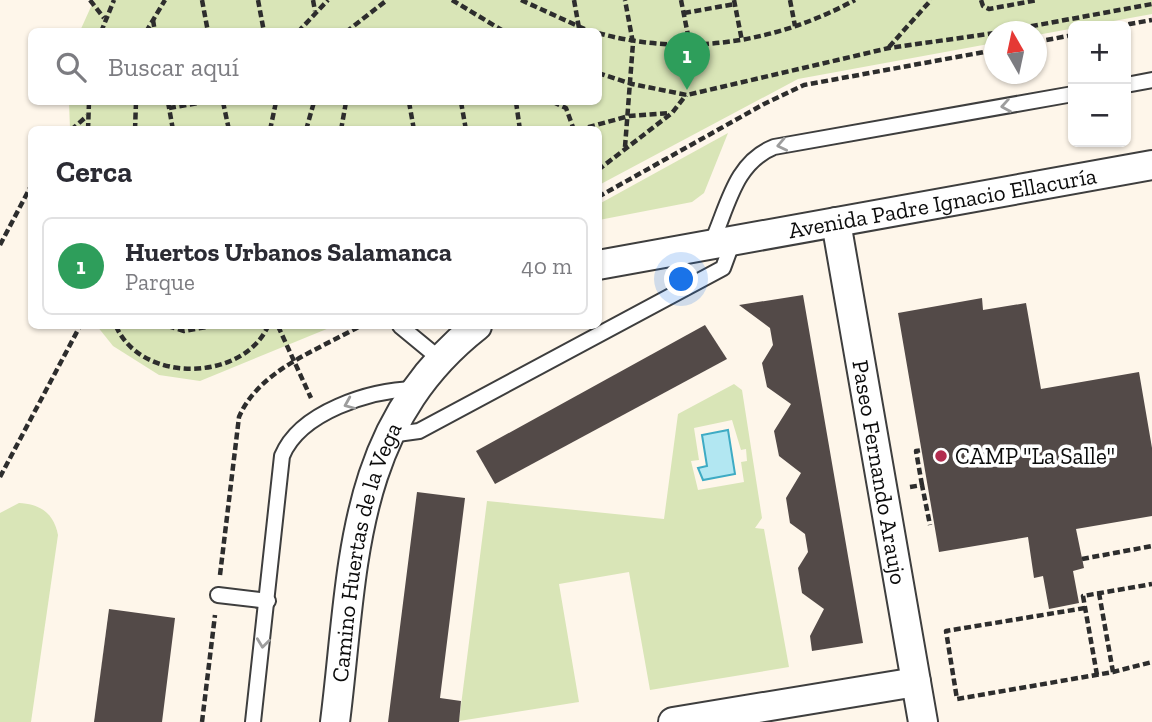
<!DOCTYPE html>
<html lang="es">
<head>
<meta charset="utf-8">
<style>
	:root { --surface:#fff; --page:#f7f7f7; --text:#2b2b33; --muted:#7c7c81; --line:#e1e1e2; --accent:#0f766e }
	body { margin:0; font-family:"Zilla Slab",serif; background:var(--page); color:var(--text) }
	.controls { position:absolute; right:21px; top:21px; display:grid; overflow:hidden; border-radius:10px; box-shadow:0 2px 5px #0004 }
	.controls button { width:63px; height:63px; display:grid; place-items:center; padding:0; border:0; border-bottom:2px solid var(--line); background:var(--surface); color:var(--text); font:35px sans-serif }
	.compass { position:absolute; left:984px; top:21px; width:63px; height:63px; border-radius:50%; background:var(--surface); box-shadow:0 2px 5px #0004; rotate:351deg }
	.you { position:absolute; left:682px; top:280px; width:24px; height:24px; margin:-18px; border:5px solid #fff; border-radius:50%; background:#1a73e8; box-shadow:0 0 0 10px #1a73e833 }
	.badge { display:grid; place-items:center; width:46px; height:46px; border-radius:50%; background:var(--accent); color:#fff; font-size:23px; font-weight:700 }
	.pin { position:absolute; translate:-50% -58px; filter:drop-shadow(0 2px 4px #0008) }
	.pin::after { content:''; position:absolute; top:37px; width:24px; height:21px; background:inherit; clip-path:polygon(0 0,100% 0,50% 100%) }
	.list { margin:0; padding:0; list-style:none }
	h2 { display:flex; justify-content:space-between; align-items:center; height:91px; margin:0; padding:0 28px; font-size:30px }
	h2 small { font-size:23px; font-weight:400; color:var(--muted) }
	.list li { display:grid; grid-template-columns:46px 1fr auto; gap:21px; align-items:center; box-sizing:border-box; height:98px; margin:0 14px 14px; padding:0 14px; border:2px solid var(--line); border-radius:10px }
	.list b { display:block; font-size:26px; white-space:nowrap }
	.list p { margin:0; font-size:23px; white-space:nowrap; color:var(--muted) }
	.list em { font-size:23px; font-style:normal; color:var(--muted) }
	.icon { flex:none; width:38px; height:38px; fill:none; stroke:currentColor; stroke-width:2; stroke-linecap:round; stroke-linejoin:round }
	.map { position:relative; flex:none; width:1152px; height:722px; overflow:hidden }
	.search { position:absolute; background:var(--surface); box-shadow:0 2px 5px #0004; left:28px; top:28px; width:574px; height:77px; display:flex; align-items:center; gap:18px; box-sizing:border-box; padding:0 24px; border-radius:10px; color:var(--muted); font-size:26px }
	.panel { position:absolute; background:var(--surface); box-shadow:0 2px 5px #0004; left:28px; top:126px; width:574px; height:203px; border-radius:10px }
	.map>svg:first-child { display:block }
	.green { fill:#d9e5b7; fill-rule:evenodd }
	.water { fill:#b2e7f2; stroke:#3eabc4; stroke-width:2 }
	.building { fill:#534a48 }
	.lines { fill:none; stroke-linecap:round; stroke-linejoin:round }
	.lane-casing { stroke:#3e3e3e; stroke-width:18 }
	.street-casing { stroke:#3e3e3e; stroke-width:32 }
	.path { stroke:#2d2d2d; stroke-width:4.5; stroke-dasharray:7 3.5; stroke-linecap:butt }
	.lane { stroke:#fff; stroke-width:14 }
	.street { stroke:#fff; stroke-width:28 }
	.oneway { stroke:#9d9d9d }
	.poi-dot { fill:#b22d4f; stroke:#fff; stroke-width:2.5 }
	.labels { text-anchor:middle; stroke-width:7; stroke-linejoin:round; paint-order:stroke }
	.street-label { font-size:23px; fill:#0b0b0b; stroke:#fff }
	.poi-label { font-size:23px; fill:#0b0b0b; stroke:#fff; text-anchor:start }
</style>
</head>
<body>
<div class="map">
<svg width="1152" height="722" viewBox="0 0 1152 722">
	<rect width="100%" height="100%" fill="#fef6ea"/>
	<!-- green -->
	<g class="green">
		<path d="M94,0H1152V14L1037,35L1036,32H995L994,43L798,79L599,185L598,130L70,129L69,102H598V32L80,31Z"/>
		<path d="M728,133L704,193L692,202L599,220V204Z"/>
		<path d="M97,326H334L200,381L159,375L113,346Z"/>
		<path d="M734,384L742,390L762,518L755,528L764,529L789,667L650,690L629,572L559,584L579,702L459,721L487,501L664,519L678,414ZM732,420L741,450L746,449L747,461L741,462L744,482L698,490L691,461L699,460L694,428Z"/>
		<path d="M19,503C41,504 54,514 58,535L31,722H0V513Z"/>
	</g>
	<!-- water -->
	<path class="water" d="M728,430L735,474L703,480L698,468L707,466L702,435Z"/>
	<!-- building -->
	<g class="building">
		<path d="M803,295L863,643L812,651L810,636L824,609L802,593L798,568L808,552L805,534L790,523L786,498L801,473L779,456L774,431L791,404L767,387L762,363L773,345L770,328L739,305Z"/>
		<path d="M982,298L983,310L1026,303L1041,389L1139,372L1152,448V516L1076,529L1084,568L1073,571L1079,603L1049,609L1043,576L1034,578L1028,537L939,552L898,313Z"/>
		<path d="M705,325L727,359L495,484L476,451Z"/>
		<path d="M417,492L465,498L440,698L461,701L459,722H388Z"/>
		<path d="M109,609L175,618L162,722H94Z"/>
	</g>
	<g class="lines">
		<!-- lane casing -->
		<g class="lane-casing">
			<g id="lane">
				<path d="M1126,85L1152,80"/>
				<path d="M711,244C728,207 734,163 774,147L1073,94"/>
				<path d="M400,326L440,359"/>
				<path d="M390,435L419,431L723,268L733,241"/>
				<path d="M218,595L268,601"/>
				<path d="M253,722L282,456C300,412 370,390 415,389"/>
			</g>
		</g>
		<!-- street casing -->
		<g class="street-casing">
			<g id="street">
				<path id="s1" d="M836,222L923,722"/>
				<path id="s2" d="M598,265L1152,165"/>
				<path id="s3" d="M335,722C354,573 347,428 477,326"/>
				<path d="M673,722L916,682"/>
			</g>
		</g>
		<!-- path -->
		<g class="path">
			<path d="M90,0L104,18"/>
			<path d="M202,0L208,32"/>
			<path d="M258,0L264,32"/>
			<path d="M313,0L315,11"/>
			<path d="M452,0L505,32"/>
			<path d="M521,0L591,32"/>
			<path d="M574,0L579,28"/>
			<path d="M681,0L690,45"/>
			<path d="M734,0L742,41"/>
			<path d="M790,0L795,26"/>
			<path d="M981,0L983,6L989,9L1038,0"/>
			<path d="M684,13L735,4"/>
			<path d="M153,20L155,32"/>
			<path d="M1118,26L1152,20"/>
			<path d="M101,32L114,0"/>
			<path d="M146,32L165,0"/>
			<path d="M298,32L328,0"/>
			<path d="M346,32L387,0"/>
			<path d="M412,32H416"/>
			<path d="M1000,32L1152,4"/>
			<path d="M598,33C685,57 776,43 855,0"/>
			<path d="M1036,42L1073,35"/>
			<path d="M889,47L931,0"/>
			<path d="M598,73L632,84L687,95L889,48L995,33"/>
			<path d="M168,102L173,130"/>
			<path d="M223,102L229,130"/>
			<path d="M409,102L414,130"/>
			<path d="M461,102L466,130"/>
			<path d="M516,102L520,130"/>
			<path d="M553,102L566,108L574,130"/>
			<path d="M169,108L205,102"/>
			<path d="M71,130L87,116"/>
			<path d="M88,130L89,102"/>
			<path d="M135,130L136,102"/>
			<path d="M270,130L276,102"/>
			<path d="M306,130L314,102"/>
			<path d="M341,130L346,102"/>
			<path d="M578,130L629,116L670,113"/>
			<path d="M625,147L633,43L625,0"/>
			<path d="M598,170L672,113L686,95"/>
			<path d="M598,197L764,104L804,85L995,50"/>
			<path d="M0,245L32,184"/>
			<path d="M116,326C141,384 243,382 268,326"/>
			<path d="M168,326L184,331L212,326"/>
			<path d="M278,326L311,398"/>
			<path d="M0,477L80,326"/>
			<path d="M922,485L916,451L922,450"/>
			<path d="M910,487L922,485L930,525"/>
			<path d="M1082,559L1152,546"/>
			<path d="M220,575L239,417C259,370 318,350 360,326"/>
			<path d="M1099,593L1113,672"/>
			<path d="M1085,608L946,631L957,699L1113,672L1152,662"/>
			<path d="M1097,675L1083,596L1152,584"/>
			<path d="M202,722L215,615"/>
		</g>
		<!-- lane -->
		<use href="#lane" class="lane"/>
		<!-- street -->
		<use href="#street" class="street"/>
	</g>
	<!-- one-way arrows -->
	<defs><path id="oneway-chevron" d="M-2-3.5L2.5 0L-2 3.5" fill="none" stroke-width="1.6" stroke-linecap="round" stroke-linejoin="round" transform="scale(1.75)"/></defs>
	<g class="oneway">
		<use href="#oneway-chevron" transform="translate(1006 106) rotate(170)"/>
		<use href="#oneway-chevron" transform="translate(782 145) rotate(168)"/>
		<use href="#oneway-chevron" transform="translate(349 404) rotate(157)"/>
		<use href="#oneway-chevron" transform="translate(263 643) rotate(97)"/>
	</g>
	<!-- markers -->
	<circle class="poi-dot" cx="941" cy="456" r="7"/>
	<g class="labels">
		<!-- street labels -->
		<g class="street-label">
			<text dy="8" stroke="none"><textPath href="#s2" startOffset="350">Avenida Padre Ignacio Ellacuría</textPath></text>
			<text dy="8" stroke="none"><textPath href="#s1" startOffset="254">Paseo Fernando Araujo</textPath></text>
			<text dy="8" stroke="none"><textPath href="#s3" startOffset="173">Camino Huertas de la Vega</textPath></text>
		</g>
		<!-- poi labels -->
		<g class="poi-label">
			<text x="955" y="464">CAMP "La Salle"</text>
		</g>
	</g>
</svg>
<div class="controls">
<button>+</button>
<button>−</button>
</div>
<svg class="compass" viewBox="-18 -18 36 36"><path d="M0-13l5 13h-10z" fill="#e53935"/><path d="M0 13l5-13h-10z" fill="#7c7c81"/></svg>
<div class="you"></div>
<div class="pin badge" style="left:687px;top:90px;background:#2e9e5b">1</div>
<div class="search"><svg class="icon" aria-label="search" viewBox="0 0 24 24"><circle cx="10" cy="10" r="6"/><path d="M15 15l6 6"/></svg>Buscar aquí</div>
<section class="panel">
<h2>Cerca<small></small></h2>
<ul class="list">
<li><span class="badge" style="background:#2e9e5b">1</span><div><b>Huertos Urbanos Salamanca</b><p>Parque</p></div><em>40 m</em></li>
</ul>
</section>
</div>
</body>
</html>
